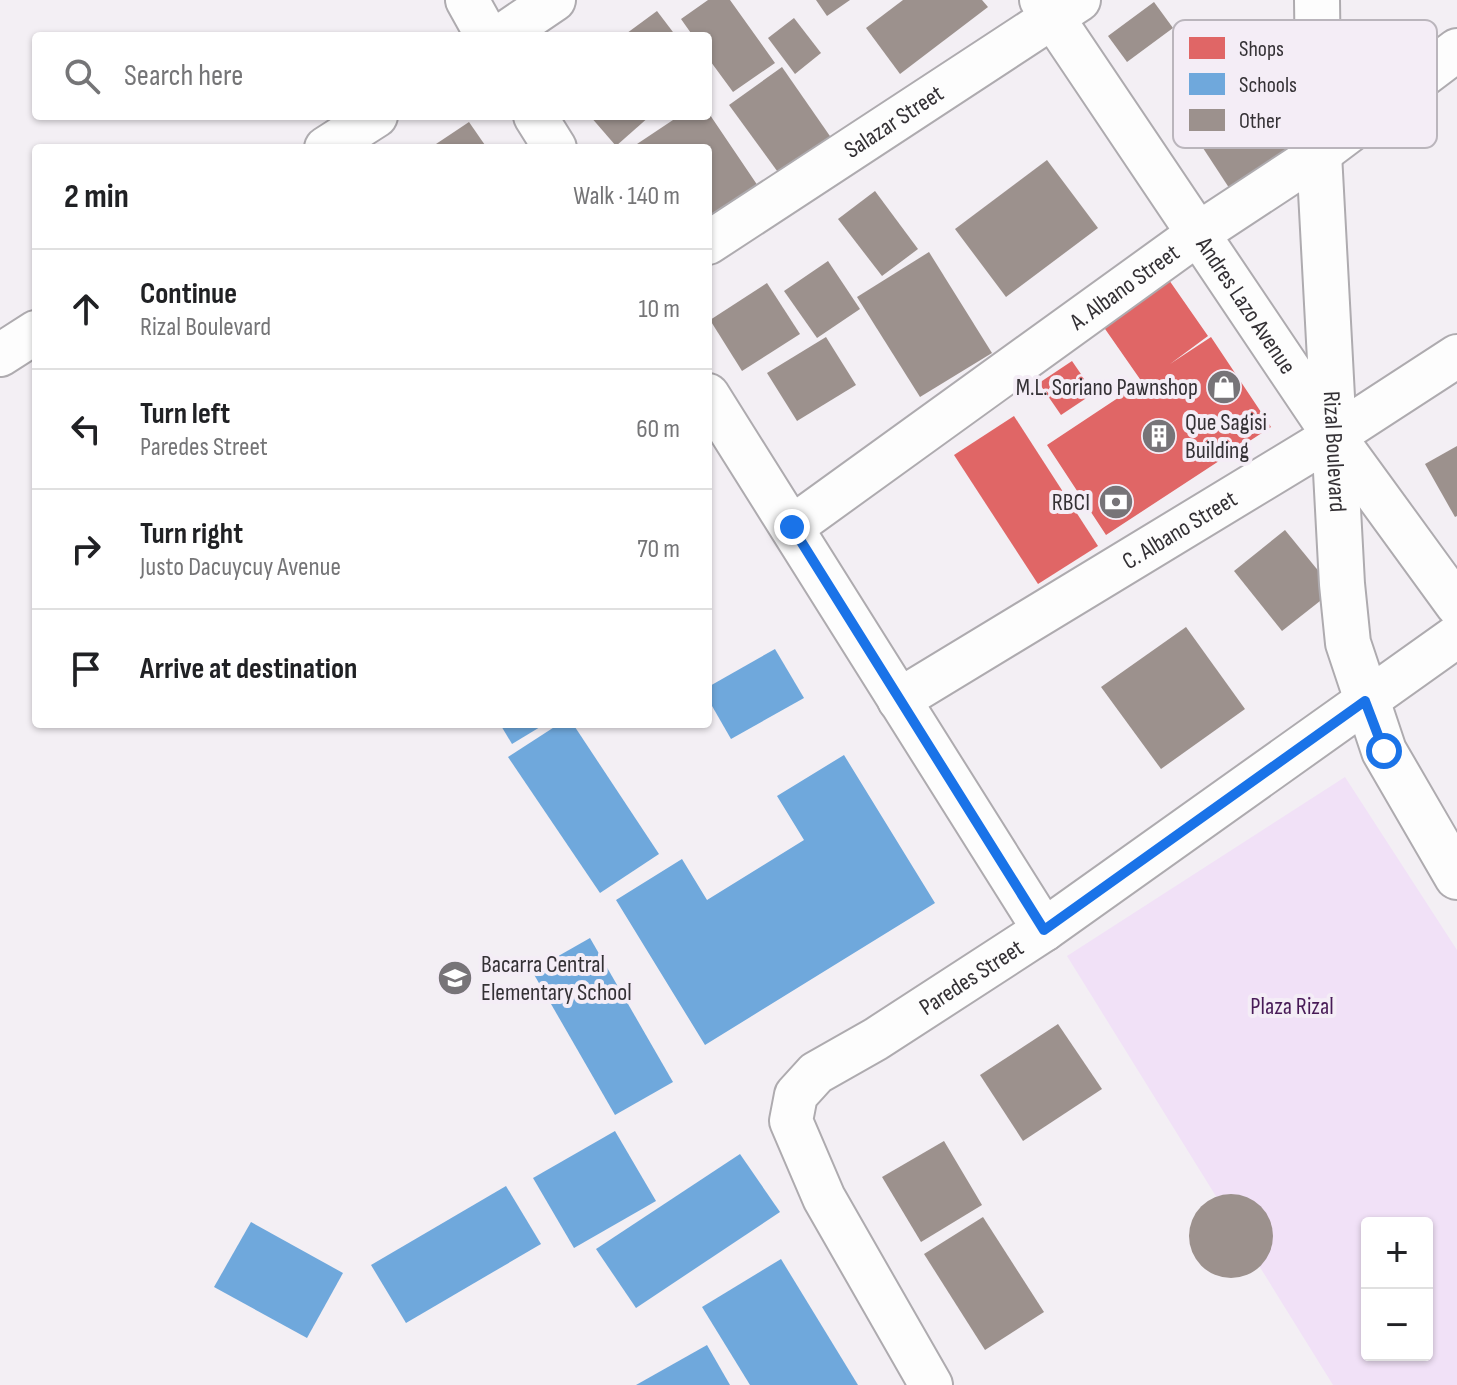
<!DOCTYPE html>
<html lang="en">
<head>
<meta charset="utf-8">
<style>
	:root { --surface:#fff; --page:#f6f6f6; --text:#202124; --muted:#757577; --line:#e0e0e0 }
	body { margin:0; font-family:"Sofia Sans Condensed",sans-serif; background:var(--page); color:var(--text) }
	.controls { position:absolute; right:24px; bottom:24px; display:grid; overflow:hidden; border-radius:8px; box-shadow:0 2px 6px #0004 }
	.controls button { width:72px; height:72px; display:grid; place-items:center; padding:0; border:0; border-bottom:2px solid var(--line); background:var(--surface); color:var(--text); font:40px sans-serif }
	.stop { position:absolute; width:24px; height:24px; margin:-18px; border:6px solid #1a73e8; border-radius:50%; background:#fff }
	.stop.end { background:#1a73e8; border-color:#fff; box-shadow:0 2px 8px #0008 }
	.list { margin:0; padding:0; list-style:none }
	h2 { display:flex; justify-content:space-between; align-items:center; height:104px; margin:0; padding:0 32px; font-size:34px }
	h2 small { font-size:26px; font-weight:400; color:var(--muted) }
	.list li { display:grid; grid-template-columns:52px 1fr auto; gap:24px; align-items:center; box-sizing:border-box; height:120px; padding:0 32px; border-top:2px solid var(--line) }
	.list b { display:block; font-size:30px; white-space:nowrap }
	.list p { margin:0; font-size:26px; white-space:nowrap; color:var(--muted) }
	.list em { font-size:26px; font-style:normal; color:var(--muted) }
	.icon { flex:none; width:44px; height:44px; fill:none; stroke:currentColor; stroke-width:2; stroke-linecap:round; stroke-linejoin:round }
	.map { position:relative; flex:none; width:1457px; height:1385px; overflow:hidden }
	.search { position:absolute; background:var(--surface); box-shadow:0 2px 6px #0004; left:32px; top:32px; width:680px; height:88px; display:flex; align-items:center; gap:20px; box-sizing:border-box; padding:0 28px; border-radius:8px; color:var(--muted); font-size:30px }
	.panel { position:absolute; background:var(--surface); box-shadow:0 2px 6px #0004; left:32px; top:144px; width:680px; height:584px; border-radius:8px }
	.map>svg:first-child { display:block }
	.green { fill:#f1e1f7; fill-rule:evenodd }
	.shops { fill:#e06666 }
	.schools { fill:#6fa8dc }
	.building { fill:#9c918d }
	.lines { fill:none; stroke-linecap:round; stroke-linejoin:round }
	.minor-casing { stroke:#aeabaf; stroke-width:46 }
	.major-casing { stroke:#aeabaf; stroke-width:48 }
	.minor { stroke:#fdfdfd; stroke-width:42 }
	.major { stroke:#fdfdfd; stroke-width:44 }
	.route { stroke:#1a73e8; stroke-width:10 }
	.labels { text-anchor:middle; stroke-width:8; stroke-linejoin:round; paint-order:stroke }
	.street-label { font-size:24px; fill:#343135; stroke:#f4edf6 }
	.poi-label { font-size:24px; fill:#343135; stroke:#f4edf6; text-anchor:end }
	.park-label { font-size:24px; fill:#481b57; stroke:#f4edf6 }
	.key { fill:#f4edf6; stroke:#bab5bc; stroke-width:2 }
	.key-label { font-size:22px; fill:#343135 }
</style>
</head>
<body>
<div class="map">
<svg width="1457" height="1385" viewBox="0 0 1457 1385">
	<rect width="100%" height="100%" fill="#f3eff4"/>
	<!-- green -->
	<path class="green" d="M1345,777L1457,950V1385H1333L1067,956ZM1367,1223H1427V1355H1367Z"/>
	<!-- shops -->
	<g class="shops">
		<path d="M1169,280L1208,336L1170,364L1211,337L1271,427L1106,535L1047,445L1142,382L1103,326Z"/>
		<path d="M1072,361L1094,393L1061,415L1039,383Z"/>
		<path d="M1014,416L1098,546L1038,584L954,455Z"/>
	</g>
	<!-- schools -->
	<g class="schools">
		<path d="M775,649L804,698L731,739L708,699V687Z"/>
		<path d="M500,724H545L512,744Z"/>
		<path d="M559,724H573L659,854L600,893L508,757Z"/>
		<path d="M844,755L935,903L705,1045L616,900L682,859L707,900L804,840L777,796Z"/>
		<path d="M590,938L673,1082L615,1115L532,971Z"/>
		<path d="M615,1131L656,1201L574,1248L533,1178Z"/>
		<path d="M740,1154L780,1212L636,1308L596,1249Z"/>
		<path d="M506,1186L541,1244L406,1323L371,1265Z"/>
		<path d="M251,1222L343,1273L307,1338L214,1287Z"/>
		<path d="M781,1259L858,1385H750L702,1307Z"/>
		<path d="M707,1345L730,1385H636Z"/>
	</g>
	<!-- building -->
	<g class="building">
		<path d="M708,0H730L775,63L733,92L708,58V36H693L681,19Z"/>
		<path d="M816,0H850L827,16Z"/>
		<path d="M903,0H982L988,7L900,74L866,28Z"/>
		<path d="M1154,2L1173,28L1127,62L1108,36Z"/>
		<path d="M657,11L676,36H623Z"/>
		<path d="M794,18L821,53L795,74L768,38Z"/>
		<path d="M782,67L832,139L780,175L729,105Z"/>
		<path d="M1270,104L1305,156L1237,200L1203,148Z"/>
		<path d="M708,112L760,189L708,224V148H631L679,116H708Z"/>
		<path d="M590,116H650L616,146Z"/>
		<path d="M469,122L487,148H430Z"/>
		<path d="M1047,160L1098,228L1006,297L955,229Z"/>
		<path d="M875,191L918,249L882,276L838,219Z"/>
		<path d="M929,252L992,353L920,397L857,297Z"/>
		<path d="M828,261L860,309L817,338L784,291Z"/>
		<path d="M767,283L800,334L742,371L710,320Z"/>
		<path d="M826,337L856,385L797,421L767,373Z"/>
		<path d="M1457,446V516L1455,517L1425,464Z"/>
		<path d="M1285,530L1334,590L1282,631L1234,571Z"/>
		<path d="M1186,627L1245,709L1161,769L1101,687Z"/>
		<path d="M1058,1024L1102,1089L1023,1141L980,1075Z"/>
		<path d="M944,1141L982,1205L921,1242L882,1177Z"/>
		<circle cx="1231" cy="1236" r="42"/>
		<path d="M983,1217L1044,1312L985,1350L924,1254Z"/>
	</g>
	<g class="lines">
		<!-- minor casing -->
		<g class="minor-casing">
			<g id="minor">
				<path d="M467,0L487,36"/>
				<path id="s1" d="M1041,0L1334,436L1457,605"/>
				<path d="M501,36L554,0"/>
				<path d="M535,116L555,148"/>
				<path d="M326,148L376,116"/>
				<path id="s2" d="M708,243L1079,0"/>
				<path d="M0,355L36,332"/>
				<path d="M708,395L1044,930"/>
				<path id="s3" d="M792,527L1199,233L1319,154L1457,50"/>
				<path id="s4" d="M899,700L1334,436L1457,356"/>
				<path id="s5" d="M931,1385L824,1198L791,1121L796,1095L816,1073L876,1039L1044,930L1457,636"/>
			</g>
		</g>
		<!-- major casing -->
		<g class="major-casing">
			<g id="major">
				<path id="s6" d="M1317,0L1319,154L1342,584L1348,643L1384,751L1457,877"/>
			</g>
		</g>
		<!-- minor -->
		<use href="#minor" class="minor"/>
		<!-- major -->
		<use href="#major" class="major"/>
	</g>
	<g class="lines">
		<!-- route -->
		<path class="route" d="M792,527L1044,930L1365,701L1384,751"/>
	</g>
	<!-- icons -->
	<defs>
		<g id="shop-disc" transform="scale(1.8)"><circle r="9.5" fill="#777478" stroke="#f4edf6"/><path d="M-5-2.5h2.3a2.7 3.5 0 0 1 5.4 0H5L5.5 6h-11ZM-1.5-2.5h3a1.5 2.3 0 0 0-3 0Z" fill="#fff"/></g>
		<g id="building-disc" transform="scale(1.8)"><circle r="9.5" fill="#777478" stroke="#f4edf6"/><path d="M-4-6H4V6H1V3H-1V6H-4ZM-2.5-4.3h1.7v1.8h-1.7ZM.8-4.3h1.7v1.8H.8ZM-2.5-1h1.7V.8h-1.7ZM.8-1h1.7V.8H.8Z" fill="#fff"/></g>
		<g id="bank-disc" transform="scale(1.8)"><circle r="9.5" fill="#777478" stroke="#f4edf6"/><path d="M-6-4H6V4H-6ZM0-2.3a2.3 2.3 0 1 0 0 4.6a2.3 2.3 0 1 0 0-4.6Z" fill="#fff"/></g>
		<g id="school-disc" transform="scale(1.8)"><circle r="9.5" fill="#777478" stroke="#f4edf6"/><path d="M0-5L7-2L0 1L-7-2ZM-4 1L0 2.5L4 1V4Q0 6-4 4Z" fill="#fff"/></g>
	</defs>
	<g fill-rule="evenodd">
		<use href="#shop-disc" x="1224" y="387"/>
		<use href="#building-disc" x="1159" y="436"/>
		<use href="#bank-disc" x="1116" y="502"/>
		<use href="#school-disc" x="455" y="978"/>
	</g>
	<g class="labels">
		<!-- street labels -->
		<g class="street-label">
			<text dy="8" stroke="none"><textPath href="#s2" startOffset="222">Salazar Street</textPath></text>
			<text dy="8" stroke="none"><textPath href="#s3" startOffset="410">A. Albano Street</textPath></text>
			<text dy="8" stroke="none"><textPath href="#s1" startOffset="368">Andres Lazo Avenue</textPath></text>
			<text dy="8" stroke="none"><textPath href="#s6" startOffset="452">Rizal Boulevard</textPath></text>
			<text dy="8" stroke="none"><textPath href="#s4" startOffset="328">C. Albano Street</textPath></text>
			<text dy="8" stroke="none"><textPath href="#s5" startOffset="538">Paredes Street</textPath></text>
		</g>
		<!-- poi labels -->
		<g class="poi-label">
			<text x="1198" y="395">M.L. Soriano Pawnshop</text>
			<text x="1185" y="430" text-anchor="start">Que Sagisi<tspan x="1185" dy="28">Building</tspan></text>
			<text x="1090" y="510">RBCI</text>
			<text x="481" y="972" text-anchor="start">Bacarra Central<tspan x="481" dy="28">Elementary School</tspan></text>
		</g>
		<!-- park labels -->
		<g class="park-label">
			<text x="1292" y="1014">Plaza Rizal</text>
		</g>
	</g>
	<!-- legend -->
	<rect x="1173" y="20" width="264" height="128" rx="12" class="key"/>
	<rect x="1189" y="37" width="36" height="22" fill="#e06666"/>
	<rect x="1189" y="73" width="36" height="22" fill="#6fa8dc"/>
	<rect x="1189" y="109" width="36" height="22" fill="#9c918d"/>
	<g class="key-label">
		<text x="1239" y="56">Shops</text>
		<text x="1239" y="92">Schools</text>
		<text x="1239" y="128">Other</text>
	</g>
</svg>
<div class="controls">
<button>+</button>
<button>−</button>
</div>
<div class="stop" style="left:1384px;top:751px"></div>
<div class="stop end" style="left:792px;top:527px"></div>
<div class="search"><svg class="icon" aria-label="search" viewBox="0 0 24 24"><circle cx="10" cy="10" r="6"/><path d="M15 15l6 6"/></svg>Search here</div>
<section class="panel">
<h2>2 min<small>Walk · 140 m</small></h2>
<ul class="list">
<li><svg class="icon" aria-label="ahead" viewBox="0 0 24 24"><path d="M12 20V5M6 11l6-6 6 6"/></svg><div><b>Continue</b><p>Rizal Boulevard</p></div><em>10 m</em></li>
<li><svg class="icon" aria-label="left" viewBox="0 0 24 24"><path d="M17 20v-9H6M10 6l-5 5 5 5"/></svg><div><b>Turn left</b><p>Paredes Street</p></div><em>60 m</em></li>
<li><svg class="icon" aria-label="right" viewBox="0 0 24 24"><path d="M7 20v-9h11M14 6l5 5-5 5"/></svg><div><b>Turn right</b><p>Justo Dacuycuy Avenue</p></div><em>70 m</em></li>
<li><svg class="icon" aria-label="arrive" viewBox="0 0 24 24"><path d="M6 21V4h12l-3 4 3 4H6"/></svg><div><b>Arrive at destination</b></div></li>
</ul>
</section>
</div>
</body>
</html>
